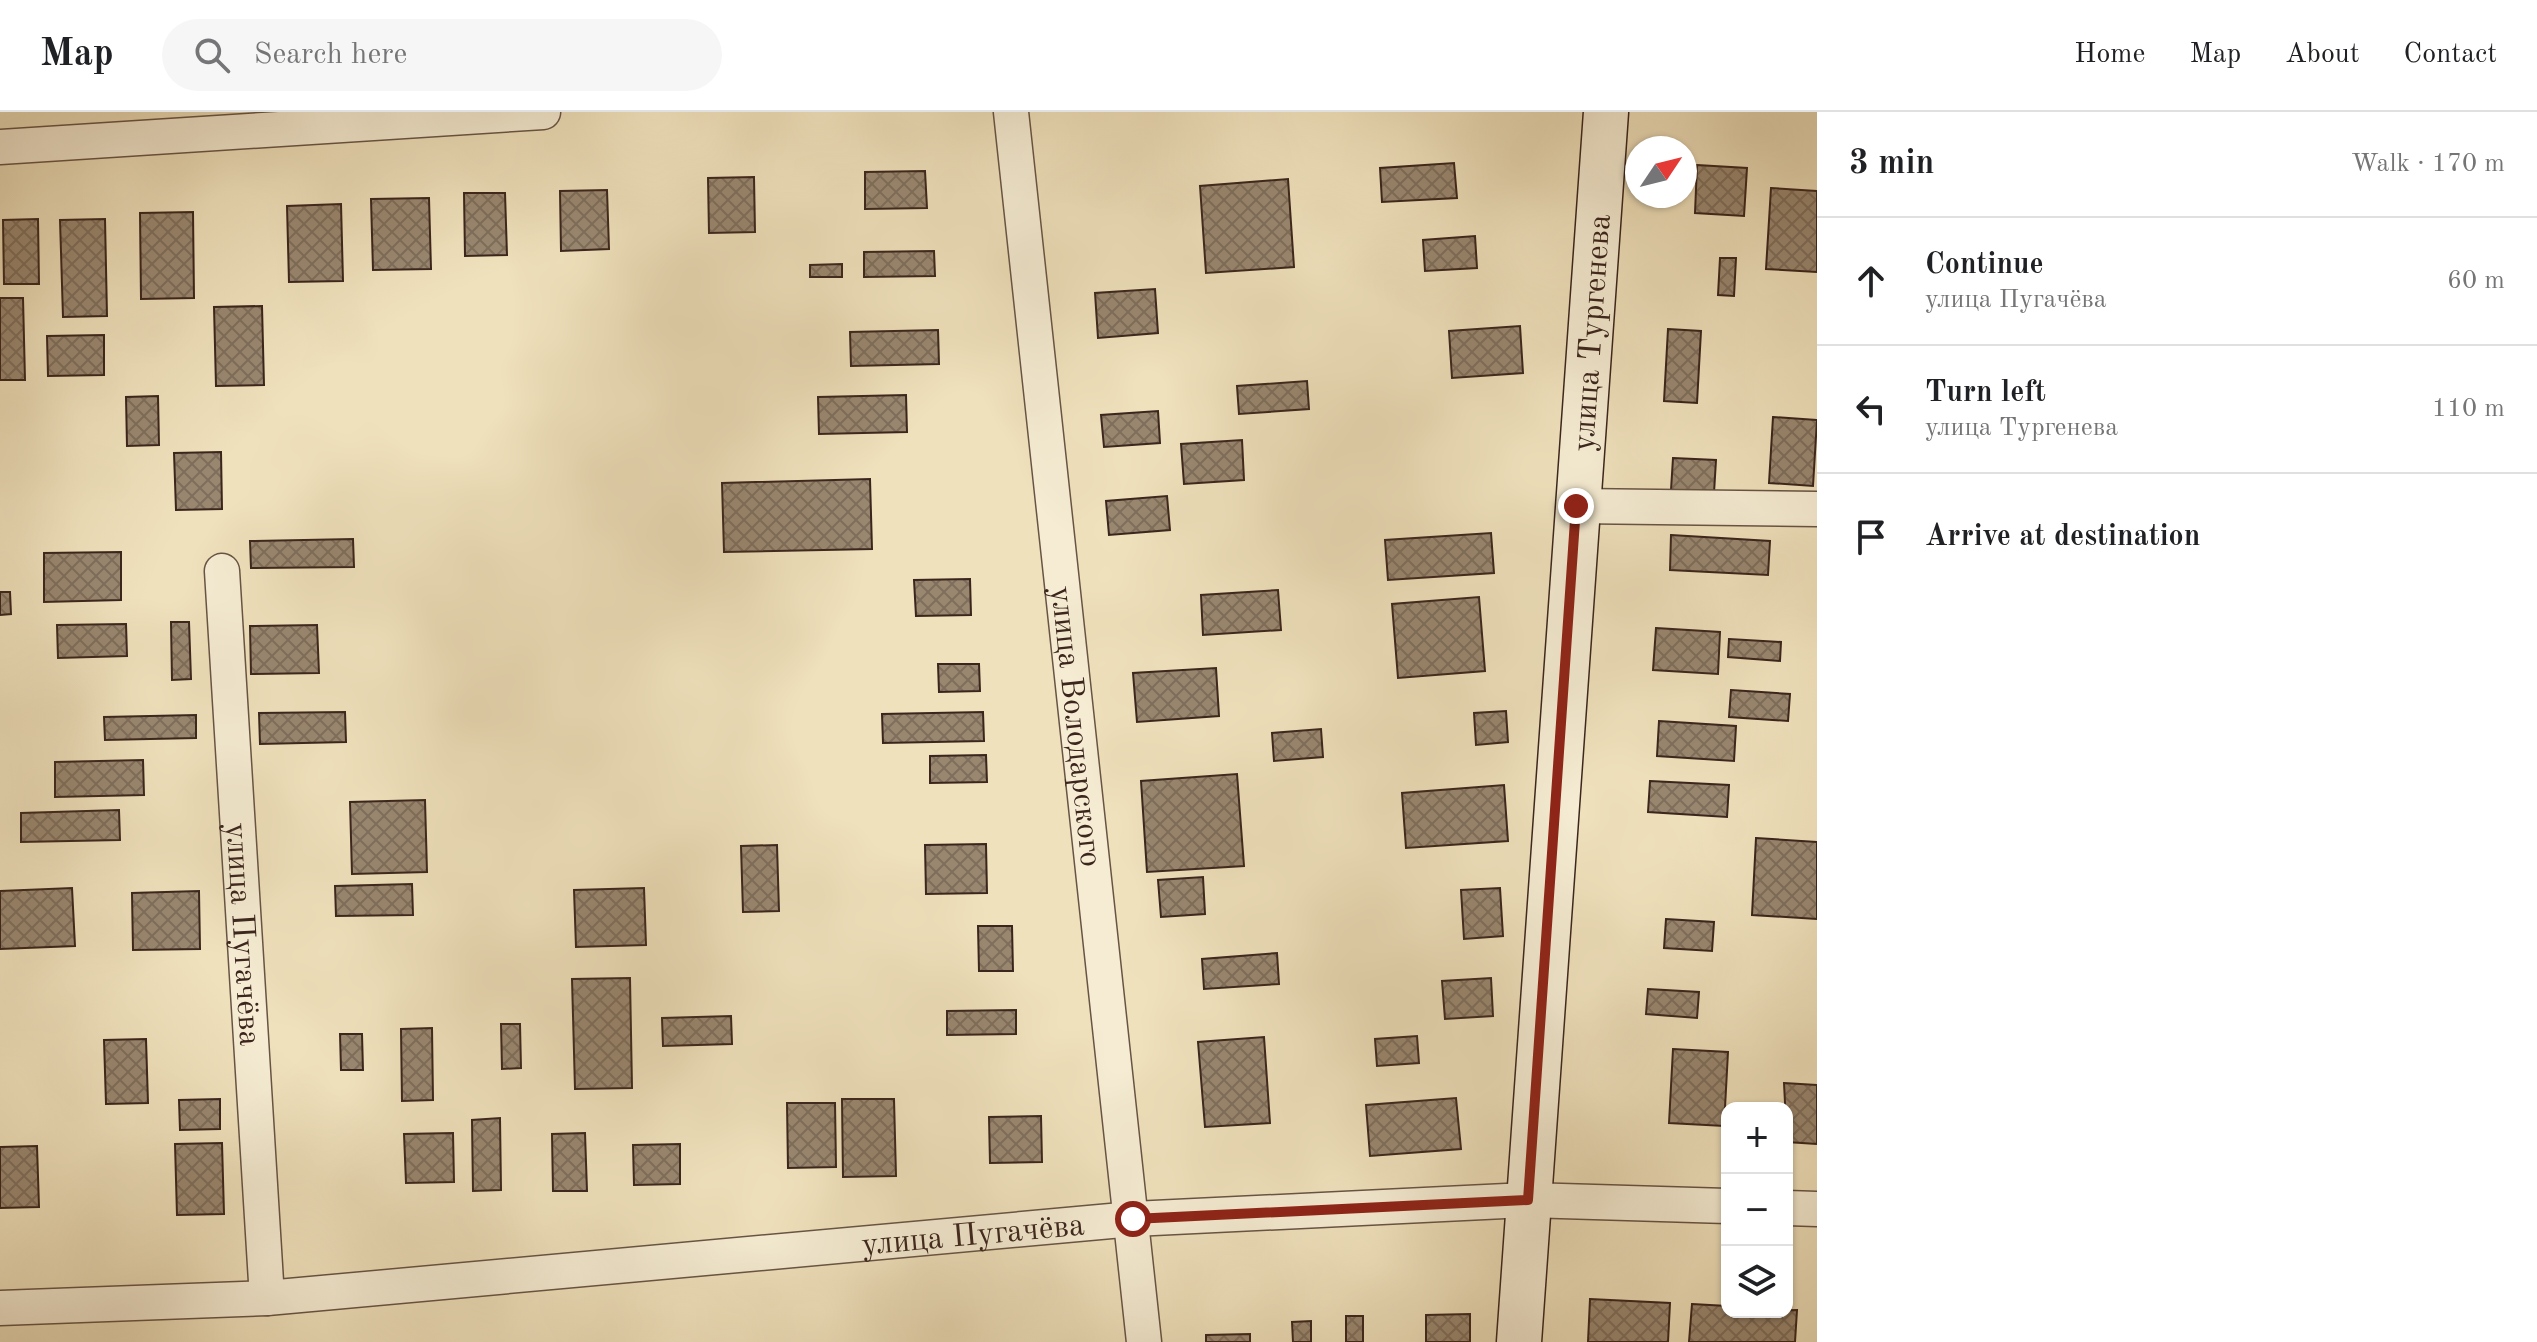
<!DOCTYPE html>
<html lang="en">
<head>
<meta charset="utf-8">
<style>
	:root { --surface:#fff; --page:#f6f6f6; --text:#202124; --muted:#757577; --line:#e0e0e0 }
	body { margin:0; font-family:"Old Standard TT",serif; background:var(--page); color:var(--text) }
	.controls { position:absolute; right:24px; bottom:24px; display:grid; overflow:hidden; border-radius:16px; box-shadow:0 2px 6px #0004 }
	.controls button { width:72px; height:72px; display:grid; place-items:center; padding:0; border:0; border-bottom:2px solid var(--line); background:var(--surface); color:var(--text); font:40px sans-serif }
	.compass { position:absolute; left:1625px; top:24px; width:72px; height:72px; border-radius:50%; background:var(--surface); box-shadow:0 2px 6px #0004; rotate:55deg }
	.stop { position:absolute; width:24px; height:24px; margin:-18px; border:6px solid #8f2418; border-radius:50%; background:#fff }
	.stop.end { background:#8f2418; border-color:#fff; box-shadow:0 2px 8px #0008 }
	.list { margin:0; padding:0; list-style:none }
	h2 { display:flex; justify-content:space-between; align-items:center; height:104px; margin:0; padding:0 32px; font-size:34px }
	h2 small { font-size:26px; font-weight:400; color:var(--muted) }
	.list li { display:grid; grid-template-columns:52px 1fr auto; gap:24px; align-items:center; box-sizing:border-box; height:128px; padding:0 32px; border-top:2px solid var(--line) }
	.list b { display:block; font-size:30px; white-space:nowrap }
	.list p { margin:0; font-size:26px; white-space:nowrap; color:var(--muted) }
	.list em { font-size:26px; font-style:normal; color:var(--muted) }
	.icon { flex:none; width:44px; height:44px; fill:none; stroke:currentColor; stroke-width:2; stroke-linecap:round; stroke-linejoin:round }
	.map { position:relative; flex:none; width:1817px; height:1230px; overflow:hidden }
	header { display:flex; align-items:center; gap:48px; box-sizing:border-box; height:112px; padding:0 40px; background:var(--surface); border-bottom:2px solid var(--line) }
	header strong { font-size:38px }
	nav { display:flex; gap:44px; margin-inline-start:auto; font-size:28px }
	.search { width:560px; height:72px; background:var(--page); display:flex; align-items:center; gap:20px; box-sizing:border-box; padding:0 28px; border-radius:44px; color:var(--muted); font-size:30px }
	main { display:flex }
	aside { flex:1; background:var(--surface) }
	.map>svg:first-child { display:block }
	.building { fill:url(#building-cross-hatch); stroke:#3b251d; stroke-width:2 }
	.lines { fill:none; stroke-linecap:round; stroke-linejoin:round }
	.street-casing { stroke:#685445; stroke-width:37 }
	.secondary-casing { stroke:#3b251d; stroke-width:47 }
	.street { stroke:#f5ecd3; stroke-width:34 }
	.secondary { stroke:#f5ecd3; stroke-width:44 }
	.route { stroke:#8f2418; stroke-width:10 }
	.labels { text-anchor:middle; stroke-width:6; stroke-linejoin:round; paint-order:stroke }
	.street-label { font-size:32px; fill:#3b251d; stroke:#f5ecd3 }
</style>
</head>
<body>
<header>
<strong>Map</strong>
<div class="search"><svg class="icon" aria-label="search" viewBox="0 0 24 24"><circle cx="10" cy="10" r="6"/><path d="M15 15l6 6"/></svg>Search here</div>
<nav><a>Home</a><a>Map</a><a>About</a><a>Contact</a></nav>
</header>
<main>
<div class="map">
<svg width="1817" height="1230" viewBox="0 0 1817 1230">
	<defs>
		<pattern id="building-cross-hatch" width="8" height="8" patternUnits="userSpaceOnUse" patternTransform="scale(2)"><rect width="8" height="8" fill="#998770"/><path d="M0 0l8 8M0 8l8-8" fill="none" stroke="#7e6e5b"/></pattern>
	</defs>
	<rect width="100%" height="100%" fill="#efe1bc"/>
	<filter id="stains"><feTurbulence type="fractalNoise" baseFrequency=".0025" numOctaves="4"/><feColorMatrix values="0 0 0 0 .2 0 0 0 0 .09 0 0 0 0 .02 0 0 0 .5 -.17"/></filter>
	<radialGradient id="worn" r=".72"><stop offset=".6" stop-color="#630" stop-opacity="0"/><stop offset="1" stop-color="#630" stop-opacity=".3"/></radialGradient>
	<!-- building -->
	<g class="building">
		<path d="M1454,51L1457,86L1382,90L1380,56Z"/>
		<path d="M1697,53L1747,56L1744,104L1695,101Z"/>
		<path d="M925,59L927,96L865,97V60Z"/>
		<path d="M754,65L755,120L709,121L708,66Z"/>
		<path d="M1288,67L1294,155L1206,161L1200,74Z"/>
		<path d="M1771,76L1817,79V160L1766,157Z"/>
		<path d="M607,78L609,137L561,139L560,79Z"/>
		<path d="M464,81H505L507,143L465,144Z"/>
		<path d="M429,86L431,157L373,158L371,87Z"/>
		<path d="M341,92L343,169L289,170L287,94Z"/>
		<path d="M193,100L194,186L141,187L140,101Z"/>
		<path d="M38,107L39,172H4L3,108Z"/>
		<path d="M105,107L107,204L63,205L60,108Z"/>
		<path d="M1475,124L1477,156L1425,159L1423,128Z"/>
		<path d="M934,139L935,164L864,165V140Z"/>
		<path d="M1720,146H1736L1734,184L1718,183Z"/>
		<path d="M842,152V165H810V153Z"/>
		<path d="M1155,177L1158,221L1098,226L1095,181Z"/>
		<path d="M0,186H23L25,268H0Z"/>
		<path d="M262,194L264,273L216,274L214,195Z"/>
		<path d="M1520,214L1523,261L1452,266L1449,219Z"/>
		<path d="M1668,217L1701,219L1697,291L1664,289Z"/>
		<path d="M938,218L939,252L851,254L850,220Z"/>
		<path d="M104,223V263L48,264L47,224Z"/>
		<path d="M1307,269L1309,297L1239,302L1237,274Z"/>
		<path d="M906,283L907,320L819,322L818,285Z"/>
		<path d="M158,284L159,333L127,334L126,285Z"/>
		<path d="M1158,299L1160,331L1104,335L1101,303Z"/>
		<path d="M1773,305L1817,308L1813,374L1769,371Z"/>
		<path d="M1242,328L1244,368L1184,372L1181,332Z"/>
		<path d="M221,340L222,397L176,398L174,341Z"/>
		<path d="M1673,346L1716,348L1714,381L1671,378Z"/>
		<path d="M870,367L872,437L724,440L722,371Z"/>
		<path d="M1167,384L1170,418L1109,423L1106,389Z"/>
		<path d="M1491,421L1494,461L1388,468L1385,428Z"/>
		<path d="M1671,423L1770,429L1768,463L1670,458Z"/>
		<path d="M353,427L354,455L251,456L250,429Z"/>
		<path d="M121,440V488L44,490V441Z"/>
		<path d="M970,467L971,503L916,504L914,468Z"/>
		<path d="M1278,478L1281,518L1203,523L1201,483Z"/>
		<path d="M0,480H10L11,502L0,503Z"/>
		<path d="M1479,485L1485,559L1398,566L1392,492Z"/>
		<path d="M171,510H189L191,567L172,568Z"/>
		<path d="M126,512L127,544L58,546L57,513Z"/>
		<path d="M317,513L319,561L251,562L250,514Z"/>
		<path d="M1656,516L1720,520L1718,562L1653,558Z"/>
		<path d="M1729,527L1781,530L1780,549L1728,545Z"/>
		<path d="M938,552H979L980,579L939,580Z"/>
		<path d="M1216,556L1219,604L1137,610L1133,561Z"/>
		<path d="M1731,578L1790,582L1788,609L1729,605Z"/>
		<path d="M1506,599L1508,630L1476,633L1474,601Z"/>
		<path d="M345,600L346,630L260,632L259,601Z"/>
		<path d="M983,600L984,629L883,631L882,602Z"/>
		<path d="M196,603V626L105,628L104,605Z"/>
		<path d="M1659,609L1736,614L1734,649L1657,644Z"/>
		<path d="M1321,617L1323,645L1274,649L1272,621Z"/>
		<path d="M986,643L987,670L930,671V644Z"/>
		<path d="M143,648L144,683L55,685V650Z"/>
		<path d="M1237,662L1244,754L1147,760L1141,669Z"/>
		<path d="M1650,669L1729,673L1727,705L1648,700Z"/>
		<path d="M1504,673L1508,729L1406,736L1402,681Z"/>
		<path d="M425,688L427,760L352,762L350,690Z"/>
		<path d="M119,698L120,728L21,730V701Z"/>
		<path d="M1756,726L1817,730V807L1752,803Z"/>
		<path d="M986,732L987,781L926,782L925,733Z"/>
		<path d="M777,733L779,799L743,800L741,734Z"/>
		<path d="M1203,765L1205,802L1161,805L1158,768Z"/>
		<path d="M412,772L413,803L336,804L335,774Z"/>
		<path d="M72,776L75,834L0,837V779Z"/>
		<path d="M644,776L646,833L576,835L574,778Z"/>
		<path d="M1500,776L1503,824L1464,827L1461,778Z"/>
		<path d="M199,779L200,837L133,838L132,781Z"/>
		<path d="M1666,807L1714,810L1712,839L1664,836Z"/>
		<path d="M978,814H1012L1013,859H979Z"/>
		<path d="M1277,841L1279,872L1204,877L1202,847Z"/>
		<path d="M630,866L632,976L575,977L572,867Z"/>
		<path d="M1491,866L1493,904L1445,907L1442,869Z"/>
		<path d="M1648,877L1699,880L1697,906L1646,902Z"/>
		<path d="M1016,898V922L947,923V899Z"/>
		<path d="M731,904L732,932L663,934L662,906Z"/>
		<path d="M501,912H520L521,956L502,957Z"/>
		<path d="M432,916L433,988L402,989L401,917Z"/>
		<path d="M340,922H362L363,958H341Z"/>
		<path d="M1417,924L1419,951L1377,954L1375,927Z"/>
		<path d="M1264,925L1270,1011L1205,1015L1198,930Z"/>
		<path d="M146,927L148,991L106,992L104,928Z"/>
		<path d="M1673,937L1728,940L1724,1014L1669,1011Z"/>
		<path d="M1784,971L1817,973V1032L1787,1030Z"/>
		<path d="M1456,986L1461,1037L1370,1044L1366,993Z"/>
		<path d="M220,987V1017L180,1018L179,988Z"/>
		<path d="M842,987H894L896,1064L843,1065Z"/>
		<path d="M787,991H835L836,1055L788,1056Z"/>
		<path d="M1041,1004L1042,1050L990,1051L989,1005Z"/>
		<path d="M500,1006L501,1078L473,1079L472,1008Z"/>
		<path d="M453,1021L454,1070L406,1071L404,1022Z"/>
		<path d="M585,1021L587,1079H553L552,1022Z"/>
		<path d="M222,1031L224,1102L177,1103L175,1032Z"/>
		<path d="M680,1032V1072L634,1073L633,1033Z"/>
		<path d="M37,1034L39,1095L0,1096V1035Z"/>
		<path d="M1590,1187L1670,1191L1668,1230H1588Z"/>
		<path d="M1692,1192L1727,1194V1200L1797,1198L1795,1230H1689Z"/>
		<path d="M1470,1202V1230H1426V1203Z"/>
		<rect x="1346" y="1204" width="17" height="26"/>
		<path d="M1311,1209V1230H1293L1292,1210Z"/>
		<path d="M1250,1222V1230H1206V1223Z"/>
	</g>
	<g class="lines">
		<!-- street casing -->
		<g class="street-casing">
			<g id="street">
				<path id="s1" d="M1011,0L1144,1230"/>
				<path d="M0,35L543,0"/>
				<path d="M1576,394L1817,397"/>
				<path id="s2" d="M222,459L267,1186"/>
				<path d="M1787,1096L1817,1097"/>
				<path id="s3" d="M0,1196L267,1186L1133,1107L1528,1088L1727,1094"/>
			</g>
		</g>
		<!-- secondary casing -->
		<g class="secondary-casing">
			<g id="secondary">
				<path id="s4" d="M1519,1230L1606,0"/>
			</g>
		</g>
		<!-- street -->
		<use href="#street" class="street"/>
		<!-- secondary -->
		<use href="#secondary" class="secondary"/>
	</g>
	<g class="lines">
		<!-- route -->
		<path class="route" d="M1133,1107L1528,1088L1576,394"/>
	</g>
	<g class="labels">
		<!-- street labels -->
		<g class="street-label">
			<text dy="11" stroke="none"><textPath href="#s4" startOffset="1012">улица Тургенева</textPath></text>
			<text dy="11" stroke="none"><textPath href="#s1" startOffset="618">улица Володарского</textPath></text>
			<text dy="11" stroke="none"><textPath href="#s2" startOffset="364">улица Пугачёва</textPath></text>
			<text dy="11" stroke="none"><textPath href="#s3" startOffset="976">улица Пугачёва</textPath></text>
		</g>
	</g>
	<rect width="100%" height="100%" filter="url(#stains)"/>
	<rect width="100%" height="100%" fill="url(#worn)"/>
</svg>
<div class="controls">
<button>+</button>
<button>−</button>
<button><svg class="icon" aria-label="layers" viewBox="0 0 24 24"><path d="M12 4l9 5-9 5-9-5zM3 14l9 5 9-5"/></svg></button>
</div>
<svg class="compass" viewBox="-18 -18 36 36"><path d="M0-13l5 13h-10z" fill="#e53935"/><path d="M0 13l5-13h-10z" fill="#757577"/></svg>
<div class="stop" style="left:1133px;top:1107px"></div>
<div class="stop end" style="left:1576px;top:394px"></div>
</div>
<aside>
<h2>3 min<small>Walk · 170 m</small></h2>
<ul class="list">
<li><svg class="icon" aria-label="ahead" viewBox="0 0 24 24"><path d="M12 20V5M6 11l6-6 6 6"/></svg><div><b>Continue</b><p>улица Пугачёва</p></div><em>60 m</em></li>
<li><svg class="icon" aria-label="left" viewBox="0 0 24 24"><path d="M17 20v-9H6M10 6l-5 5 5 5"/></svg><div><b>Turn left</b><p>улица Тургенева</p></div><em>110 m</em></li>
<li><svg class="icon" aria-label="arrive" viewBox="0 0 24 24"><path d="M6 21V4h12l-3 4 3 4H6"/></svg><div><b>Arrive at destination</b></div></li>
</ul>
</aside>
</main>
</body>
</html>
